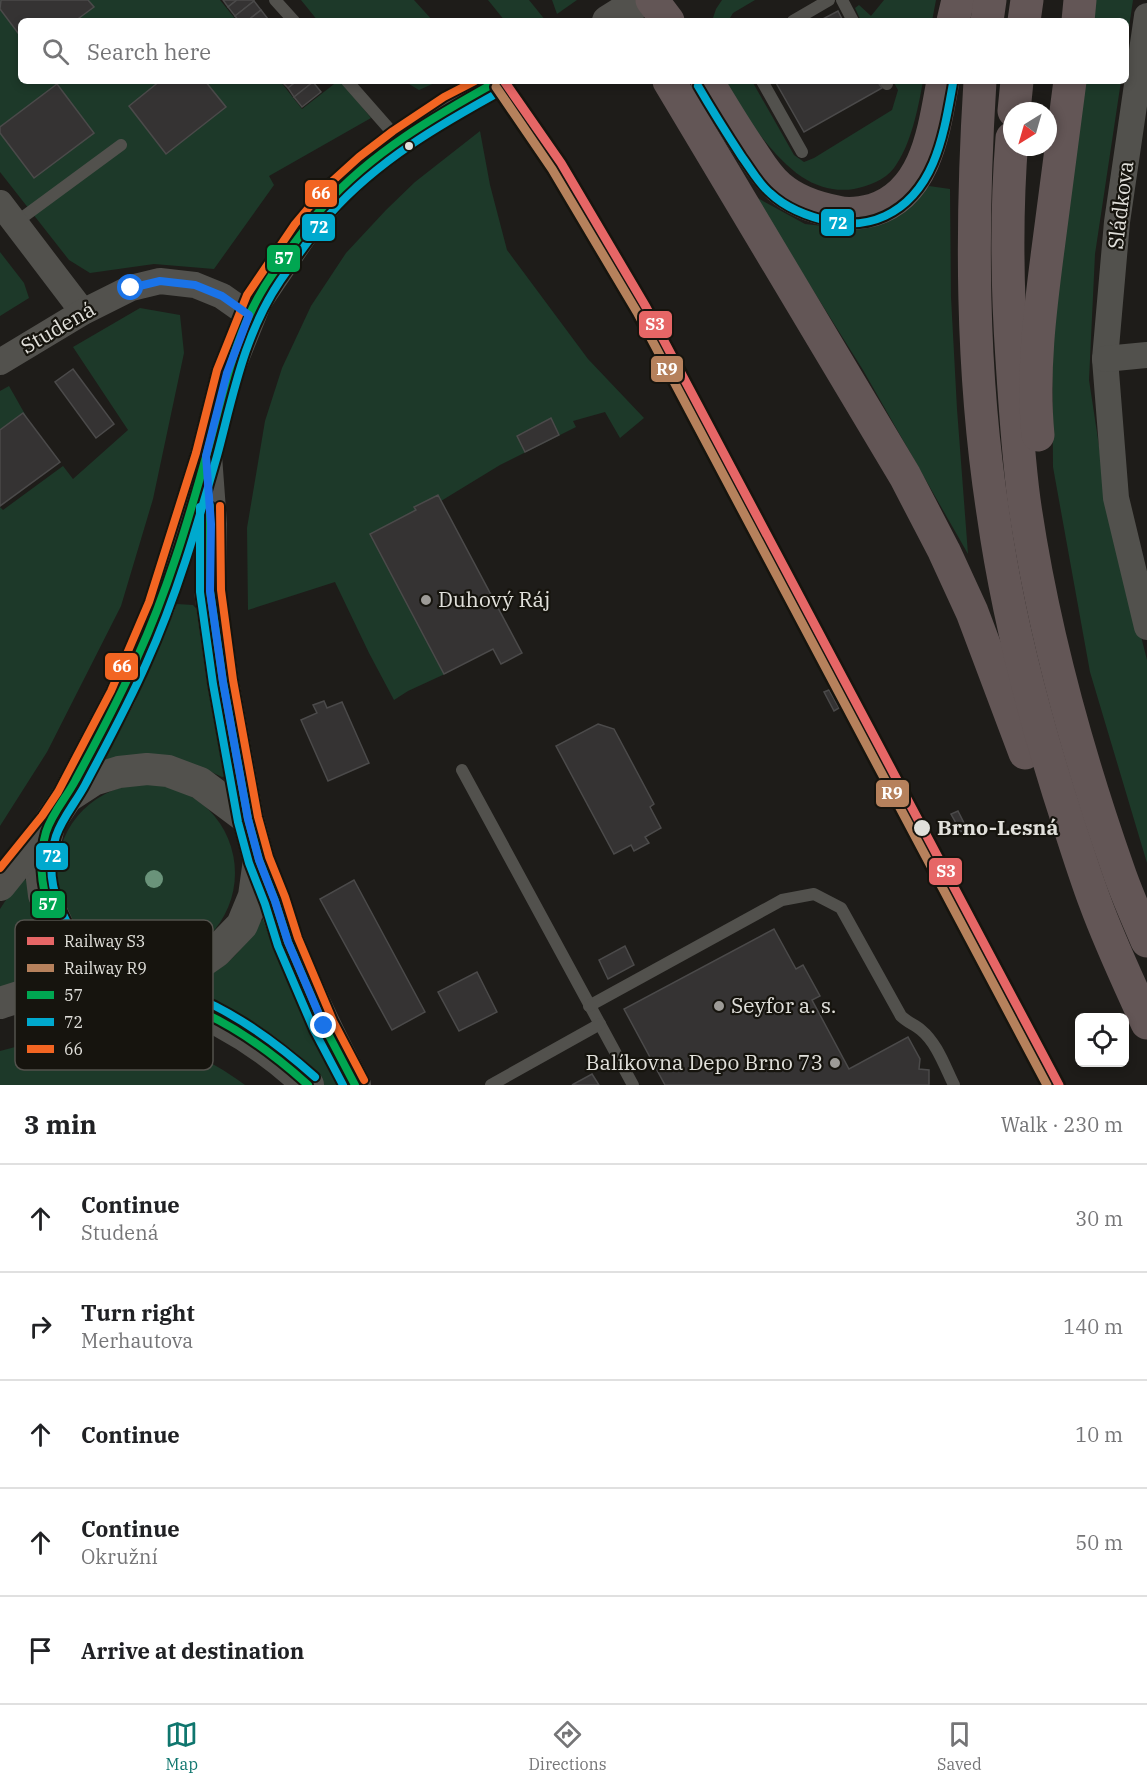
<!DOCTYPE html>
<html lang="en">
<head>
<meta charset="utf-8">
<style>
	:root { --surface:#fff; --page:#f6f6f6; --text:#202124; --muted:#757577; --line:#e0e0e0; --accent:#0f766e }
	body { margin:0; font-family:"IBM Plex Serif",serif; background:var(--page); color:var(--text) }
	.controls { position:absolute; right:18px; bottom:18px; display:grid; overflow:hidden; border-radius:9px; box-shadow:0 3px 9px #0003 }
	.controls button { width:54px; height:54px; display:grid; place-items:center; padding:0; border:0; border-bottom:2px solid var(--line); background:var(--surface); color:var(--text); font:30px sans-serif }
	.compass { position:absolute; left:1003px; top:102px; width:54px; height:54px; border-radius:50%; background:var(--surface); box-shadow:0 3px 9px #0003; rotate:217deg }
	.stop { position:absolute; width:18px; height:18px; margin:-14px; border:4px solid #1a73e8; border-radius:50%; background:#fff }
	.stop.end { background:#1a73e8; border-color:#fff; box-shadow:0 2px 6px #0008 }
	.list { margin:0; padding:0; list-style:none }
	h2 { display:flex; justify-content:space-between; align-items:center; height:78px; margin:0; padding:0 24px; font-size:26px }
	h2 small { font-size:20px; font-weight:400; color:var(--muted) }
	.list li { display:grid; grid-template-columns:39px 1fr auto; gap:18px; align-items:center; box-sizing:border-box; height:108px; padding:0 24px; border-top:2px solid var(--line) }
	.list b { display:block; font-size:22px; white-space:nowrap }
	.list p { margin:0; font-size:20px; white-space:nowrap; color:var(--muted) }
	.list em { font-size:20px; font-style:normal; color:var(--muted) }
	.icon { flex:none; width:33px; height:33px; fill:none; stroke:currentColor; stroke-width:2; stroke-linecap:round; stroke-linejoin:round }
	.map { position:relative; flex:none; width:1147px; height:1085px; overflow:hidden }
	.search { position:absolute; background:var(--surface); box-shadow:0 3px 9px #0003; left:18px; right:18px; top:18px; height:66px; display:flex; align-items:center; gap:15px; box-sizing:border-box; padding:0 21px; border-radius:9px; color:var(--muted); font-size:22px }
	.sheet { height:618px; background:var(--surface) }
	nav { display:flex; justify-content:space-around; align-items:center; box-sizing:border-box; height:84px; border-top:2px solid var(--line); background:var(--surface); font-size:16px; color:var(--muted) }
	nav a { display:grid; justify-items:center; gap:3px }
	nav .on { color:var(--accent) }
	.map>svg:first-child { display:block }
	.green { fill:#1d3929 }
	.building { fill:#353333; stroke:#4b4a4a; stroke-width:1.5 }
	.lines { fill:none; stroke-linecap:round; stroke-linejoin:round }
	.service { stroke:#52514d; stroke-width:12 }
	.minor { stroke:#52514d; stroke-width:26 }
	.tertiary { stroke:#52514d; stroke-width:32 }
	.trunk { stroke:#635656; stroke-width:33 }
	.bus-1-casing { stroke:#16140e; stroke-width:12 }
	.bus-2-casing { stroke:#16140e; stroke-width:12 }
	.bus-3-casing { stroke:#16140e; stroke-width:12 }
	.bus-1 { stroke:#00a651; stroke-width:8 }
	.bus-2 { stroke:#00a9ce; stroke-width:8 }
	.bus-3 { stroke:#f26522; stroke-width:8 }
	.rail-1-casing { stroke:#16140e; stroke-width:14 }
	.rail-2-casing { stroke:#16140e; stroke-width:14 }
	.rail-1 { stroke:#e66666; stroke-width:9 }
	.rail-2 { stroke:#b6815c; stroke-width:9 }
	.tree { fill:#6a937a }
	.route { stroke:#1a73e8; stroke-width:8 }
	.bus-dot { fill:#e1e0db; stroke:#16140e; stroke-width:2 }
	.poi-dot { fill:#9d9b97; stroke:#16140e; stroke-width:2 }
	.labels { text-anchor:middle; stroke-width:4.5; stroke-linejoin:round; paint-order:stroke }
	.street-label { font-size:21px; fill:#e1e0db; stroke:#16140e }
	.poi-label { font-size:21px; fill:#e1e0db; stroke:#16140e; text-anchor:start }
	.stop-label { font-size:21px; font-weight:bold; fill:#e1e0db; stroke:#16140e; text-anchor:start }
	.key { fill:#16140e; stroke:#53514c; stroke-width:1.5 }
	.key-label { font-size:16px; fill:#e1e0db }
	.line-badge { stroke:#16140e; stroke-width:2 }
	.badge-label { font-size:16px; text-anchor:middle; font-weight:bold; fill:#fff }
</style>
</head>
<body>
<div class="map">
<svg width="1147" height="1085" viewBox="0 0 1147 1085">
	<rect width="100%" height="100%" fill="#1e1c19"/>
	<!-- green -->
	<g class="green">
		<path d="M0,0H220L237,21H21V81H280L302,109L338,81H341L371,118L269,176L274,185L214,269L154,264L90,273L69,260L0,172Z"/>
		<path d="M301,0H414L433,21H318Z"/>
		<path d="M488,0H529L546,21H505Z"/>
		<path d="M552,0H577L557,14Z"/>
		<path d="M722,0H755L733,13L730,18L732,21H712L716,9Z"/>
		<path d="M884,0H936L932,21H861L855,8L859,5L871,16Z"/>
		<path d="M1093,0H1133L1126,48V21H1090Z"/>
		<path d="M404,81H439L419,90Z"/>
		<path d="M723,81H752L794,155L804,162L814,158L892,110L898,90L893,81H923C918,109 911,145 894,168C885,180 868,186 854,189C836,192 817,187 802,177C770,155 744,113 723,81Z"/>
		<path d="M1082,81H1121L1095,254L1089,380L1108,505L1147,660V863L1090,672L1053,467L1052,338Z"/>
		<path d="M480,131L490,185L507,250L588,359L644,418L620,438L605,412L573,421L576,427L500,465L441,501L374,536L447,673L408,691L394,700L369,653L335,582L248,610L247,528L265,421L282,368L311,306L346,253L386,210L415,182Z"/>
		<path d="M929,186L950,189L951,297L957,409L968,554L863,370L754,196L805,224L850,229L889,220Z"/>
		<path d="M0,252L24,283L29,298L0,316Z"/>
		<path d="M140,308L180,315L184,353L153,499L121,606L47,752L0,826V507L3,510L63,466L73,479L128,430L73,347Z"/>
		<path d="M9,386L26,416L0,435V391Z"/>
		<path d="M177,604L193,605L202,615L229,776L222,777L201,767L104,763L99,756L168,618Z"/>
		<circle cx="146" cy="873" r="89"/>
		<path d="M25,879C34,890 31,907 37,920C46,938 61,953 72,971L65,976L32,978L0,988V909L19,880Z"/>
		<path d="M264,919L344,1085H324L269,1037L188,990C197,975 214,974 227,963C241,951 251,936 260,921Z"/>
		<path d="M89,1032C99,1032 111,1032 121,1033C167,1038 208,1058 245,1085H0V1051L53,1037Z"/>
	</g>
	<!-- building -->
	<g class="building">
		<path d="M1,0H88L94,7L75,21H21V37L0,9Z"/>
		<path d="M223,0H237L228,7Z"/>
		<path d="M237,0H253L254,1L235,16L228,7Z"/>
		<path d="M254,1L261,10L247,21H239L235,16Z"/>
		<path d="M261,10L268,19L265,21H247Z"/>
		<path d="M838,11L843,21H819Z"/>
		<path d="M160,81H205L226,107L166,154L129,106Z"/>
		<path d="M281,81H297L288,88Z"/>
		<path d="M297,81H312L313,82L294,97L288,88Z"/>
		<path d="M775,81H877L882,88L804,132Z"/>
		<path d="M313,82L321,92L302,107L294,97Z"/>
		<path d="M57,84L94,133L34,178L0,133V127Z"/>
		<path d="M73,369L114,424L96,438L55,382Z"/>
		<path d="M23,413L60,462L0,506V430Z"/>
		<path d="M551,418L559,435L525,452L517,436Z"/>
		<path d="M438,495L522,653L501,664L493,649L444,674L370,534L416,510L414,507Z"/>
		<path d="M829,690L839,708L834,711L824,692Z"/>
		<path d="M324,701L327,708L342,702L369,763L328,781L301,720L317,713L313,705Z"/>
		<path d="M598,724L614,729L654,804L650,807L661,828L645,837L649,843L634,851L631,845L614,854L556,746Z"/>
		<path d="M958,811L967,829L961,832L951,814Z"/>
		<path d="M354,880L425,1012L392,1030L320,899Z"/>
		<path d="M774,929L796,969L803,965L820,996L812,1000L849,1069L908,1037L920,1059L919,1069L929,1070V1085H665L624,1009Z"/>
		<path d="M625,946L634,965L608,979L599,960Z"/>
		<path d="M477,972L497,1012L459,1031L438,992Z"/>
		<path d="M592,1074L599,1085H572Z"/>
	</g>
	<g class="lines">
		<!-- service -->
		<g class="service">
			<path d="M275,0L294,21"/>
			<path d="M842,0L853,21"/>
			<path d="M793,21L829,0"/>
			<path d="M347,81L398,139"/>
			<path d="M762,81L802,152"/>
			<path d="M885,81L887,84"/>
			<path d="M15,223L121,145"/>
			<path d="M462,770L633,1085"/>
			<path d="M589,1006L782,900L814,894L841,908L901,1016C907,1022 915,1025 921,1030C937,1043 945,1067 954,1085"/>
			<path d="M491,1085L600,1024"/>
		</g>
		<!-- minor -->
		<g class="minor">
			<path d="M1147,16L1117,222L1105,359L1116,498L1147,627"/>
			<path d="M0,203L83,312"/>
			<path d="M1105,359L1147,355"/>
			<path d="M0,362L83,312L131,288L160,281L195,285L222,296L249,315"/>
		</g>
		<!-- tertiary -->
		<g class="tertiary">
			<path d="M608,21L642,0"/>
			<path d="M206,456L211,524L210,591L223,682L248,819L259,860L254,896L242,925L216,952L186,973L137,988L95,970L76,954L62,935L44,895L40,863L50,822L67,797L93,780L119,772L147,769L168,771L200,783L248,819"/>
			<path d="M67,797L120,696L159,606L206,456L227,373L256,301L304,230L334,194L366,165L399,140L450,106L498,81"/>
			<path d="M259,861C270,888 278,916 289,943C308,992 331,1039 355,1085"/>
			<path d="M0,885L46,828"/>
			<path d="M0,1003C44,988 88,982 135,987C145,989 155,994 165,997C219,1016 266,1045 308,1085"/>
		</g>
		<!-- trunk -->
		<g class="trunk">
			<path d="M652,0L668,21"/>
			<path d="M953,21L958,0"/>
			<path d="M987,21L990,0"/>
			<path d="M1024,21L1027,0"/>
			<path d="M1078,21L1080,0"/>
			<path d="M669,81L905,476L944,551L972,612L1025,753"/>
			<path d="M707,81C721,104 735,128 751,151C759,163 767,177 779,187C795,201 816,208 837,212C849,215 861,213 873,210C927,193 934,129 943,81"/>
			<path d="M980,81C971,225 971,370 993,513C1008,620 1036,725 1070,828C1078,853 1086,878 1095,902C1110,943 1129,983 1147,1023"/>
			<path d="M1014,111L1017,81"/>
			<path d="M1012,138C1006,212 1007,286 1012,360C1015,407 1018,454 1024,500C1042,626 1076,749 1118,869C1126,893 1137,917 1147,941"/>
			<path d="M1038,435C1032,374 1040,310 1048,249C1055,193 1063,137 1070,81"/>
		</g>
		<!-- bus-1 casing -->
		<g class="bus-1-casing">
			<g id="bus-1">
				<path d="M210,506V591L223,682L248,819L259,860L275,901L288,942L324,1026L355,1085"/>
				<path d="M308,1085C277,1057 244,1032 206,1014C190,1006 174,1000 158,994C137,988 115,982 96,971C74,958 59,932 50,909C40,885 39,857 46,832C52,813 66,798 75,781C97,740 119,700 137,658C167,592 188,522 207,453C224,391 235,328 272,275C288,252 304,228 323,207C372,152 435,116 498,81"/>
			</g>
		</g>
		<!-- bus-2 casing -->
		<g class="bus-2-casing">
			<g id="bus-2">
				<path d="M698,86C712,110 727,134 742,157C751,169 758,183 770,193C787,209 809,217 832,222C850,225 868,224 885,216C936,192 944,132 953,83"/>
				<path d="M200,507V592L213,684L238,822L249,863L265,904L278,946L314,1030L343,1085"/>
				<path d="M315,1077C285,1050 252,1025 215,1006C198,998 180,990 161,984C140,977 114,972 96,958C79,945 67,925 59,905C50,883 49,859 56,836C62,818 76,802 85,785C106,745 128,705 146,664C176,598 197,526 217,456C233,396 244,334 280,281C296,258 312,234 330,214C378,160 441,124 503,90"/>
			</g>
		</g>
		<!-- bus-3 casing -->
		<g class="bus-3-casing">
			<g id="bus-3">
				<path d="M220,506L221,590L233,680L258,817L269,857L285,897L298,938L333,1021L364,1080"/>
				<path d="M0,868L42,816L58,792L111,691L149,602L196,453L217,370L247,295L295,224L327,186L359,157L393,131L444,97L475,81"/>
			</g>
		</g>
		<!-- bus-1 -->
		<use href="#bus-1" class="bus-1"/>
		<!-- bus-2 -->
		<use href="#bus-2" class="bus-2"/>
		<!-- bus-3 -->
		<use href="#bus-3" class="bus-3"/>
		<!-- rail-1 casing -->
		<g class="rail-1-casing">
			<path id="rail-1" d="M504,81L561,163L646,307L1059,1085"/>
		</g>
		<!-- rail-2 casing -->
		<g class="rail-2-casing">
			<path id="rail-2" d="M496,87L552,169L637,312L1047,1085"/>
		</g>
		<!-- rail-1 -->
		<use href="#rail-1" class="rail-1"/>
		<!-- rail-2 -->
		<use href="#rail-2" class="rail-2"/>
	</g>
	<!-- trees -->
	<circle class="tree" cx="154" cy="879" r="9"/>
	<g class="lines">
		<!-- route -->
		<path class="route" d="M131,288L160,281L195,285L222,296L249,315L227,373L206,456L211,524L210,591L223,682L248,819L259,860L275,901L288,942L324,1026"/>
	</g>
	<!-- markers -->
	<g class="bus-dot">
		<circle cx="409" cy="146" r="5"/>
		<circle cx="922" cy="828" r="9"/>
	</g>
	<g class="poi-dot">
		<circle cx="426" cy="600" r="6"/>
		<circle cx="719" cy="1006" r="6"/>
		<circle cx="835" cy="1063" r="6"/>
	</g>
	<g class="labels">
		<!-- street labels -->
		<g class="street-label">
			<text transform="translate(1121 205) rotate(-83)" y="7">Sládkova</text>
			<text transform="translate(58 328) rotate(-30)" y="7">Studená</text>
		</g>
		<!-- poi labels -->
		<g class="poi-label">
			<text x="438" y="607">Duhový Ráj</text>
			<text x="731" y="1013">Seyfor a. s.</text>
			<text x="823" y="1070" text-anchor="end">Balíkovna Depo Brno 73</text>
		</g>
		<!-- stop labels -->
		<g class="stop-label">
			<text x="937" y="835">Brno-Lesná</text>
		</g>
	</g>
	<!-- legend -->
	<rect x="15" y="920" width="198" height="150" rx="9" class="key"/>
	<rect x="27" y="937" width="27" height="8" fill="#e66666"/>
	<rect x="27" y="964" width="27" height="8" fill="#b6815c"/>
	<rect x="27" y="991" width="27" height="8" fill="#00a651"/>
	<rect x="27" y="1018" width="27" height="8" fill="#00a9ce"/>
	<rect x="27" y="1045" width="27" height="8" fill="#f26522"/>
	<g class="key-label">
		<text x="64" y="947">Railway S3</text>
		<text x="64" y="974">Railway R9</text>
		<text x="64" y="1001">57</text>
		<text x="64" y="1028">72</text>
		<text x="64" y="1055">66</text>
	</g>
	<g class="line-badge">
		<rect x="304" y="179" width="34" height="29" rx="6" fill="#f26522"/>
		<rect x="820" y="208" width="35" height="29" rx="6" fill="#00a9ce"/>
		<rect x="301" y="213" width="35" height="29" rx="6" fill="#00a9ce"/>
		<rect x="266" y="244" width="35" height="29" rx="6" fill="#00a651"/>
		<rect x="638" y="310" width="35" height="29" rx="6" fill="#e66666"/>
		<rect x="650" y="355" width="34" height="28" rx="6" fill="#b6815c"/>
		<rect x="104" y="652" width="35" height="29" rx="6" fill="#f26522"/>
		<rect x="875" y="779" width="35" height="29" rx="6" fill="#b6815c"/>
		<rect x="35" y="842" width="34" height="29" rx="6" fill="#00a9ce"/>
		<rect x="928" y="857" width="35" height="29" rx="6" fill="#e66666"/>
		<rect x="31" y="890" width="35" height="29" rx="6" fill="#00a651"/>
	</g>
	<g class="badge-label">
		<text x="321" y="199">66</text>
		<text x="838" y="229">72</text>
		<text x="319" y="233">72</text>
		<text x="284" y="264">57</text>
		<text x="655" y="330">S3</text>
		<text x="667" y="375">R9</text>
		<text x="122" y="672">66</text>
		<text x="892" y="799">R9</text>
		<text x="52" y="862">72</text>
		<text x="946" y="877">S3</text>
		<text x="48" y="910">57</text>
	</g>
</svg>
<div class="controls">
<button><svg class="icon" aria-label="locate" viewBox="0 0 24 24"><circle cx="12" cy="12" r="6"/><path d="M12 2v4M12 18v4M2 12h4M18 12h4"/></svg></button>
</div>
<svg class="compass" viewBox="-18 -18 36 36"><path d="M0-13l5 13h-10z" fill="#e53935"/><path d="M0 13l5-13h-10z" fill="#757577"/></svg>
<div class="stop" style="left:131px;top:288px"></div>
<div class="stop end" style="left:324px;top:1026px"></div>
<div class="search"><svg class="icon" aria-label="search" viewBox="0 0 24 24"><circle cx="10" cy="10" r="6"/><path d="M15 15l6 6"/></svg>Search here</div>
</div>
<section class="sheet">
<h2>3 min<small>Walk · 230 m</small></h2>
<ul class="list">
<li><svg class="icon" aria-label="ahead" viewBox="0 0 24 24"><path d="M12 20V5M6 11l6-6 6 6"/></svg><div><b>Continue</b><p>Studená</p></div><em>30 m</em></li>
<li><svg class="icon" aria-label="right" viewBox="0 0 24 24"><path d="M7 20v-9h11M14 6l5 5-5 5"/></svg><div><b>Turn right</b><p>Merhautova</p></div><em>140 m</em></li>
<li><svg class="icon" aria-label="ahead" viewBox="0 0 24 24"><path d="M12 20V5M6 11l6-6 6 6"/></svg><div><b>Continue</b></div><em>10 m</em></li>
<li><svg class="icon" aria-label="ahead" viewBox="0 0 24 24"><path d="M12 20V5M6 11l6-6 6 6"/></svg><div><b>Continue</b><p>Okružní</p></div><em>50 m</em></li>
<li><svg class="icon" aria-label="arrive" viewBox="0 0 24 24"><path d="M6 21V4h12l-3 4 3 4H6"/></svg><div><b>Arrive at destination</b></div></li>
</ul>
</section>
<nav>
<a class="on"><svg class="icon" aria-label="map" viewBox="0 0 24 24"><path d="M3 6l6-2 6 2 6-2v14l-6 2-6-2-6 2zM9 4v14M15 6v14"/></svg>Map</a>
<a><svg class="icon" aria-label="directions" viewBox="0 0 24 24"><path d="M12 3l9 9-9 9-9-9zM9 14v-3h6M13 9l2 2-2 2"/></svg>Directions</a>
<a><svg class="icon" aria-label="saved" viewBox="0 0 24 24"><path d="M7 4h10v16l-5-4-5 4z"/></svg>Saved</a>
</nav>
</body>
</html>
